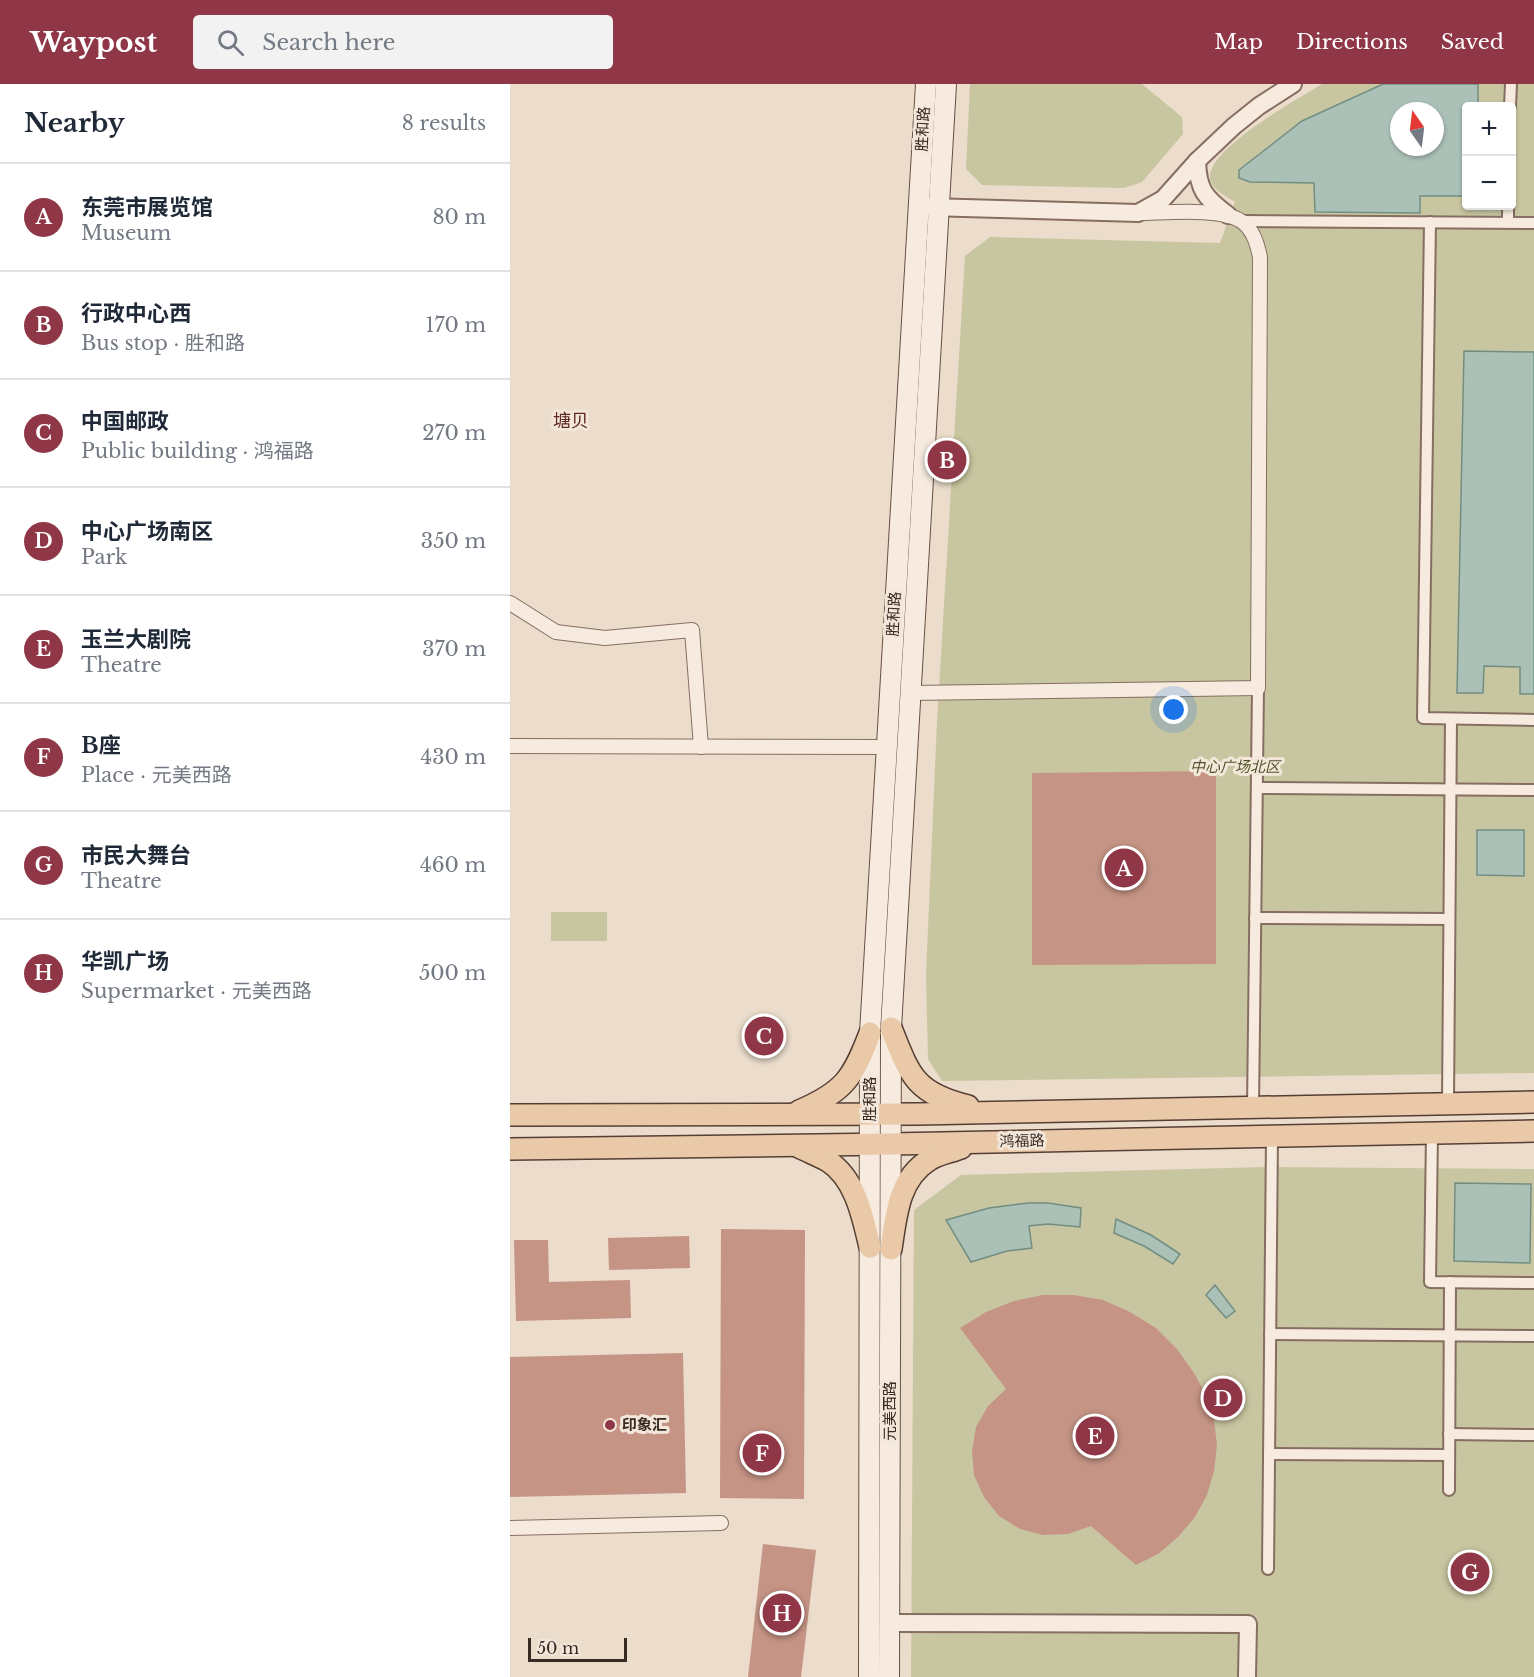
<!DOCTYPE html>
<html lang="en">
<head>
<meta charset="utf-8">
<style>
	:root { --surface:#fff; --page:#f2f2f3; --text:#1f2937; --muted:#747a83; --line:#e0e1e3; --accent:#8f3747 }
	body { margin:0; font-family:"Libre Baskerville","Noto Sans SC",serif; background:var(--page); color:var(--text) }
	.controls { position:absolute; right:18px; top:18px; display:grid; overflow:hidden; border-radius:6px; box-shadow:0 2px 4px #0004 }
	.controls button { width:54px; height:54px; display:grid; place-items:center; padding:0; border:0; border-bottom:2px solid var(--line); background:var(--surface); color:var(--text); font:30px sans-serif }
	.compass { position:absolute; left:880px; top:18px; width:54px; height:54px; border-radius:50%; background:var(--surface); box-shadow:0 2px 4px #0004; rotate:346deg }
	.scale { position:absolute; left:18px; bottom:15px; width:99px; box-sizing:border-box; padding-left:6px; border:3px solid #382923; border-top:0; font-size:16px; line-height:21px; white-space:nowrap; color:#382923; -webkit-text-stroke:4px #f3e7da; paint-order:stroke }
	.you { position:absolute; left:664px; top:626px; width:21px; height:21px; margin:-15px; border:4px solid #fff; border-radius:50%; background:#1a73e8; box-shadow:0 0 0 9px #1a73e833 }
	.badge { display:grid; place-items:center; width:39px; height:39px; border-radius:50%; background:var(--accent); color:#fff; font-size:20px; font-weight:700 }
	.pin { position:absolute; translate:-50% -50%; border:3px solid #fff; box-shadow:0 2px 6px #0006 }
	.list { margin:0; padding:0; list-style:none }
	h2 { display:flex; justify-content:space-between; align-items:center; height:78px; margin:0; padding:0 24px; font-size:26px }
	h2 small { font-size:20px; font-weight:400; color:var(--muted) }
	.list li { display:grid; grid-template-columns:39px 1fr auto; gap:18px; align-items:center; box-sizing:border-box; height:108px; padding:0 24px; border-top:2px solid var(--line) }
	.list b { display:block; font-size:22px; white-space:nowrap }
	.list p { margin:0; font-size:20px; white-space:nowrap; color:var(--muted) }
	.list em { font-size:20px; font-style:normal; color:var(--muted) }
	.icon { flex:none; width:33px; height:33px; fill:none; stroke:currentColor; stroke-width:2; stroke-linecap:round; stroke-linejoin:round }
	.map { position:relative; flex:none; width:1024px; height:1593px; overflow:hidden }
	header { display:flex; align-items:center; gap:36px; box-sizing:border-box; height:84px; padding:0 30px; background:var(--accent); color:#fff }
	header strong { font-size:28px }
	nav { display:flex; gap:33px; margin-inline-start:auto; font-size:21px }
	.search { width:420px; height:54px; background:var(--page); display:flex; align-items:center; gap:15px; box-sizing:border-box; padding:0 21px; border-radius:6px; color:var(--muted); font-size:22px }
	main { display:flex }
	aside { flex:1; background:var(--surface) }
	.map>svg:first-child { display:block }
	.green { fill:#c8c6a0; fill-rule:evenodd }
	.water { fill:#abc0b6; stroke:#728e82; stroke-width:1.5; fill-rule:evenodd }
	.building { fill:#c59485 }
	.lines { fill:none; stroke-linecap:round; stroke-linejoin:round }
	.pedestrian-casing { stroke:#866e61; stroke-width:14 }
	.minor-casing { stroke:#866e61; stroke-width:16 }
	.tertiary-casing { stroke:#866e61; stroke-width:20 }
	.secondary-casing { stroke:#685044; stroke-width:22 }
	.primary-casing { stroke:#553e34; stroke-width:24 }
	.pedestrian { stroke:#f6ebde; stroke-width:10 }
	.minor { stroke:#f6ebde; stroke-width:14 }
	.tertiary { stroke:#f6ebde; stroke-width:16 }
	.secondary { stroke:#f6ebde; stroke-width:20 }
	.primary { stroke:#e9c9a8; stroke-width:21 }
	.poi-dot { fill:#8f3747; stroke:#f3e7da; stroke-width:2 }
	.labels { text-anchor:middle; stroke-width:6; stroke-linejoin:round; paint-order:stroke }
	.street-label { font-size:15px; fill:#382923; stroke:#f3e7da }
	.park-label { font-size:15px; font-style:italic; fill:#50532c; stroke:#f3e7da }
	.poi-label { font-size:15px; font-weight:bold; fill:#382923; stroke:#f3e7da; text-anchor:start }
	.quarter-label { font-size:18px; fill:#602827; stroke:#f3e7da }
</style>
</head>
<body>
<header>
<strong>Waypost</strong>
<div class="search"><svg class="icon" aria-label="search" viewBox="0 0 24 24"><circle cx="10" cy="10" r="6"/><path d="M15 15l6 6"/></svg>Search here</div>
<nav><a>Map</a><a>Directions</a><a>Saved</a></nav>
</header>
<main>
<aside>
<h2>Nearby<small>8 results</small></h2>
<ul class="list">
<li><span class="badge">A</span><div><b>东莞市展览馆</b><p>Museum</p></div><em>80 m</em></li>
<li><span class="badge">B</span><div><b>行政中心西</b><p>Bus stop · 胜和路</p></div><em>170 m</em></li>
<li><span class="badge">C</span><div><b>中国邮政</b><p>Public building · 鸿福路</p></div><em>270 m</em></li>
<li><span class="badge">D</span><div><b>中心广场南区</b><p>Park</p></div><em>350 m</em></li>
<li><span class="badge">E</span><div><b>玉兰大剧院</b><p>Theatre</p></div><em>370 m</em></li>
<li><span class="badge">F</span><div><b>B座</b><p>Place · 元美西路</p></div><em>430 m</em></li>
<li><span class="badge">G</span><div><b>市民大舞台</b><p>Theatre</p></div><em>460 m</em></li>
<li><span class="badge">H</span><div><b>华凯广场</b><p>Supermarket · 元美西路</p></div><em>500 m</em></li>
</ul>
</aside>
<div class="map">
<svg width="1024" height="1593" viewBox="0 0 1024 1593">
	<rect width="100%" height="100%" fill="#ebdccb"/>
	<!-- green -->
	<g class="green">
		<path d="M460,0H632L672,33L673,50L632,98L614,104L472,101L456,85Z"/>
		<path d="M812,0H1024V989L432,997L418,975L416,891L427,638L455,172L480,153L710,159L725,118C716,112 701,106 700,93C699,64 788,15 812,0ZM956,22H1002V122H956ZM889,27H925V63H889Z"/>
		<rect x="41" y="828" width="56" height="29"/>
		<path d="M755,1083L1024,1085V1593H401L404,1126L451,1091Z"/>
	</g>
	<!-- water -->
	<g class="water">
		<path d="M873,0H968V22H956V108L954,112H910V129L805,128L804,99L740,98L729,94V86L792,37ZM889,27H925V63H889Z"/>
		<path d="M954,267L1024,268V610H1010V583L974,582L973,609H947Z"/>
		<path d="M967,746H1014V792L967,791Z"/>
		<path d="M945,1099L1021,1100L1020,1179L944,1177Z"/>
		<path d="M518,1119H538L571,1124L570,1143L538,1140L519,1142L522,1164L497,1167L461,1178L436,1136L479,1124Z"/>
		<path d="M606,1135L641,1151L670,1170L663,1180L634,1162L604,1149Z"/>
		<path d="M705,1201L725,1227L716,1234L696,1211Z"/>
	</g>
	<!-- building -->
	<g class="building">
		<path d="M706,687V880L522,881V689Z"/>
		<path d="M211,1145L295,1146L294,1415L210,1414Z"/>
		<path d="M179,1152L180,1184L99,1186L98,1154Z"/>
		<path d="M4,1156H38L39,1198L120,1196L121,1234L6,1237Z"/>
		<path d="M533,1211H563L593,1216L620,1228L646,1244L667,1265L684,1289L696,1311L704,1336L707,1361L704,1387L697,1411L685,1433L668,1453L648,1470L626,1481L581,1442L558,1450L533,1451L510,1445L489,1432L474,1413L464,1391L462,1367L466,1343L478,1322L496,1305L450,1244L476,1228L504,1217Z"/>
		<path d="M173,1269L176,1409L0,1413V1273Z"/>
		<path d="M253,1460L306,1466L291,1593H238Z"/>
	</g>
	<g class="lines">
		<!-- pedestrian casing -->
		<g class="pedestrian-casing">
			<g id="pedestrian">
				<path d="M1000,22L1001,0"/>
				<path d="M731,137L1024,139"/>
				<path d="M920,138L913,634L1024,636"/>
				<path d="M998,138V122"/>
				<path d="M747,704L1024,706"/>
				<path d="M745,834L939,835"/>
				<path d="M938,1019L941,635"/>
				<path d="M743,1024L748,604"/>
				<path d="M922,1049L920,1198L1024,1199"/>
				<path d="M760,1250L1024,1252"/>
				<path d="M939,1350L1024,1351"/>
				<path d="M759,1370L939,1371"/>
				<path d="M939,1406L940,1198"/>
				<path d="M758,1485L762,1052"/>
			</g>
		</g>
		<!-- minor casing -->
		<g class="minor-casing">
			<g id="minor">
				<path d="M0,519L46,548L95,554L182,546L191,663"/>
				<path d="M400,609L748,604L750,173C747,159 743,145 731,137C710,123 654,129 629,129"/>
				<path d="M0,662L376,663"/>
				<path d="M0,1444L211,1439"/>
			</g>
		</g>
		<!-- tertiary casing -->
		<g class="tertiary-casing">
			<g id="tertiary">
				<path d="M687,77C688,106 695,114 718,131"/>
				<path d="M418,123L628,129L653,115L687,77L724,42L749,22L783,0"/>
				<path d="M379,1539L738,1540L737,1593"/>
			</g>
		</g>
		<!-- secondary casing -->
		<g class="secondary-casing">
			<g id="secondary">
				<path d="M359,1593L360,949L416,0"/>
				<path d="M379,1593L381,944L436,0"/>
			</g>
		</g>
		<!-- primary casing -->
		<g class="primary-casing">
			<g id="primary">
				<path d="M381,944C400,992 405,1009 458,1022"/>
				<path d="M289,1027C334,1008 343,994 360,949"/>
				<path d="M0,1031L408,1030L1024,1018"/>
				<path d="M289,1063C299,1068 309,1072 318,1077C346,1095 353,1134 360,1163"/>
				<path d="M0,1065L381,1060L1024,1047"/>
				<path d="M381,1165C386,1133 388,1095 419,1076C428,1070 441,1068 451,1064"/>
			</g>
		</g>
		<!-- pedestrian -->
		<use href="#pedestrian" class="pedestrian"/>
		<!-- minor -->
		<use href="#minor" class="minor"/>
		<!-- tertiary -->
		<use href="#tertiary" class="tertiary"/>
		<!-- secondary -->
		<use href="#secondary" class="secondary"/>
		<!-- primary -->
		<use href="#primary" class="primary"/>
	</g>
	<!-- markers -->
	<circle class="poi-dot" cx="100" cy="1341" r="6"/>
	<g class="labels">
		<!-- street labels -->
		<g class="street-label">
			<text transform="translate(413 45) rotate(-87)" y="5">胜和路</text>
			<text transform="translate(384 530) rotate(-87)" y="5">胜和路</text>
			<text transform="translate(360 1015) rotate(-90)" y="5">胜和路</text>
			<text transform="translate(512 1057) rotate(-1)" y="5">鸿福路</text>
			<text transform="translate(380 1327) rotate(-90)" y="5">元美西路</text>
		</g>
		<!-- park labels -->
		<g class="park-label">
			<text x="725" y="688">中心广场北区</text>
		</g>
		<!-- poi labels -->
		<g class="poi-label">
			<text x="112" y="1346">印象汇</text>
		</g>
		<!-- quarter labels -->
		<g class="quarter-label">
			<text x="61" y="343">塘贝</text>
		</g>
	</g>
</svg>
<div class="controls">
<button>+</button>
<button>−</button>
</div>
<svg class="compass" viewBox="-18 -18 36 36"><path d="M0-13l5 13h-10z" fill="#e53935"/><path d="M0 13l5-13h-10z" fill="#747a83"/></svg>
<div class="scale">50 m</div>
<div class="you"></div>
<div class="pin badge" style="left:614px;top:784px">A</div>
<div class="pin badge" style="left:437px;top:376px">B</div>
<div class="pin badge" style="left:254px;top:952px">C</div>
<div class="pin badge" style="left:713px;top:1314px">D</div>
<div class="pin badge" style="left:585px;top:1352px">E</div>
<div class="pin badge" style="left:252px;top:1369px">F</div>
<div class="pin badge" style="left:960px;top:1488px">G</div>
<div class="pin badge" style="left:272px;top:1529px">H</div>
</div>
</main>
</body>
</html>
